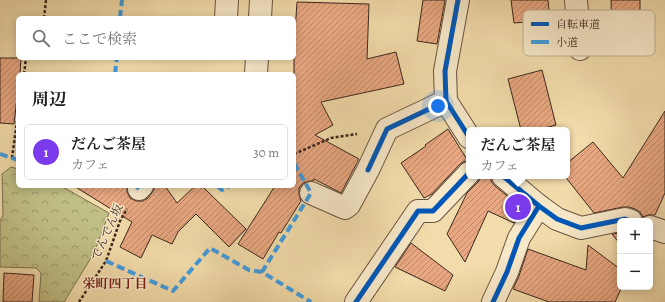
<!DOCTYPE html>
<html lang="ja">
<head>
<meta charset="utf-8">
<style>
	:root { --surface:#fff; --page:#f2f2f2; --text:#202124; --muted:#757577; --line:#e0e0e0; --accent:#7c3aed }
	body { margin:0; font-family:Alegreya,"Noto Serif JP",serif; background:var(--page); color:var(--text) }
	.controls { position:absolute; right:12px; bottom:12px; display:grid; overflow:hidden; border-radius:6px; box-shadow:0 2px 10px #0003 }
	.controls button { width:36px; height:36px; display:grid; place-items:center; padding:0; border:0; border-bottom:1px solid var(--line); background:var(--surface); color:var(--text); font:20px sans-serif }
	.you { position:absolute; left:438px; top:106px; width:14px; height:14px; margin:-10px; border:3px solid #fff; border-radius:50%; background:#1a73e8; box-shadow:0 0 0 6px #1a73e833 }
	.badge { display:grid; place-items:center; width:26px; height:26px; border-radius:50%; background:var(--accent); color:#fff; font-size:13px; font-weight:700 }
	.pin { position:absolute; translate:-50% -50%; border:2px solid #fff; box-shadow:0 1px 4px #0006 }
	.popup { position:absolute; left:466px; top:127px; width:104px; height:52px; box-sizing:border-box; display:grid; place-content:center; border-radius:6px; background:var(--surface); filter:drop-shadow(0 1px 3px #0005); font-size:13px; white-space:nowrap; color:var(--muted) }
	.popup b { font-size:15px; color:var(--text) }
	.popup::after { content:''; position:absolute; left:50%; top:100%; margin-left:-8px; border:8px solid transparent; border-top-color:var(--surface) }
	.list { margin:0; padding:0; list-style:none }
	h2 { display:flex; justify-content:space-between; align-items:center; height:52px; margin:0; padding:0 16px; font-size:17px }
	h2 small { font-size:13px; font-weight:400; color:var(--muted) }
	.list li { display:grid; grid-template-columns:26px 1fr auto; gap:12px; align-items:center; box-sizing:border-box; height:56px; margin:0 8px 8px; padding:0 8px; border:1px solid var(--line); border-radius:6px }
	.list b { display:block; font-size:15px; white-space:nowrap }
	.list p { margin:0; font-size:13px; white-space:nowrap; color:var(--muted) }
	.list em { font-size:13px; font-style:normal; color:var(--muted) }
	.icon { flex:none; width:22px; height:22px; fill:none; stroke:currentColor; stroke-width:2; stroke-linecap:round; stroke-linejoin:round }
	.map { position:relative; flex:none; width:665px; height:302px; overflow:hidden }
	.search { position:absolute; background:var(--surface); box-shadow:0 2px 10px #0003; left:16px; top:16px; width:280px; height:44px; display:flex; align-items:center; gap:10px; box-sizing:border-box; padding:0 14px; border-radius:6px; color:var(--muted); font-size:15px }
	.panel { position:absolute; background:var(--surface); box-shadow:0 2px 10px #0003; left:16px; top:72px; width:280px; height:116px; border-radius:6px }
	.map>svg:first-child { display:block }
	.forest { fill:url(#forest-crowns); stroke:#7e7352 }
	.building { fill:url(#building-hatch); stroke:#3b271e }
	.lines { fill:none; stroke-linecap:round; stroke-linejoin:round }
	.minor-casing { stroke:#695441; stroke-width:24 }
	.path { stroke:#3b271e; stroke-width:2.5; stroke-dasharray:3 2; stroke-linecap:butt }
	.minor { stroke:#f7e8c8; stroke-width:22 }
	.quiet { stroke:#3f9ce0; stroke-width:4; stroke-dasharray:8 4; stroke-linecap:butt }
	.cycleway-casing { stroke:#f7e8c8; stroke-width:8 }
	.cycleway { stroke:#0057b8; stroke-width:5 }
	.labels { text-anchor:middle; stroke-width:3; stroke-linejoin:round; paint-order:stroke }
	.street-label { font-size:12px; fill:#3b271e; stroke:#f7e8c8 }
	.neighbourhood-label { font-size:13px; font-weight:bold; fill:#7a1f14; stroke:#f7e8c8 }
	.key { fill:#f7e8c8; stroke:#bfae95; stroke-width:1 }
	.key-label { font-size:11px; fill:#3b271e }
</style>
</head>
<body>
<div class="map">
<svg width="665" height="302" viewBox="0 0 665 302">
	<defs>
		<pattern id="forest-crowns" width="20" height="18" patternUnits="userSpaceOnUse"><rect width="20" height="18" fill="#c0bf85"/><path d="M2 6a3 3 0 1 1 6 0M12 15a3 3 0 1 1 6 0" fill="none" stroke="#9d9b6c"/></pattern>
		<pattern id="building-hatch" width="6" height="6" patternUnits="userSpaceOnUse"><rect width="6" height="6" fill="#e9a882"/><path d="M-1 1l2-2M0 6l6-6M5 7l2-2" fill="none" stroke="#be896a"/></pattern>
	</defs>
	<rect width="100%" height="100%" fill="#f3dcab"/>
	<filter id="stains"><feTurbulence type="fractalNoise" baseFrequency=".005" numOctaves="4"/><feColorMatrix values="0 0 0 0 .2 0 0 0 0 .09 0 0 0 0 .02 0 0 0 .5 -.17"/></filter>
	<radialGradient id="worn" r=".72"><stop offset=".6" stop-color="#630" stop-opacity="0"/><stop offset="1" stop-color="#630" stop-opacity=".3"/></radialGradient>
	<!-- forest -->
	<path class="forest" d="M11,167L18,169V186H61L109,213L94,253L64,302H39L41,273L36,268L0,267V221L3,215L2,174Z"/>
	<!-- building -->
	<g class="building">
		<path d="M423,0H445L437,44L417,41Z"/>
		<path d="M511,0H548L550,20L514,23Z"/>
		<path d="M611,0H640V35H612Z"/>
		<path d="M297,2L369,4L367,59L396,52L404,84L321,102L333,125L315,135L359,159L341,193L314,179L313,181H309L303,183L299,188V194L301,201L281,233L279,232L263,259L238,244L275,186H294V32H295Z"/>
		<path d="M0,58H21L20,74H18V89L14,124L0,123Z"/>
		<path d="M542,70L556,125L537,130H521L508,79Z"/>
		<path d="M665,111V193L655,215H648L643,217L640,212L635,209L629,207H623L594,213L567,179V163L593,142L623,178Z"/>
		<path d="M448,129L468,161H465L460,164L432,194L424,198L401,163L426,146L425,145Z"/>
		<path d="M481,176H491V181L495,186L523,209L514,223L488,211L465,262L447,234L467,193L478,182Z"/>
		<path d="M74,186H127V192L130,198L136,201H143L148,198L154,190V186H165L177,203L195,186H202L246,229L229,247L196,214L178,232L172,244L152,235L141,258L120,247L132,222Z"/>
		<path d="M620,233V244L612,234Z"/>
		<path d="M411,243L453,275L445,291L395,267Z"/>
		<path d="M588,245L620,269V287H622L615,302H549L513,289L519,276L528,249L586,270Z"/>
		<path d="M4,273L34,275L32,302H3Z"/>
	</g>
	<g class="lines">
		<!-- minor casing -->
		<g class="minor-casing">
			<g id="minor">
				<path d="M458,0L445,71L446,101L469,137"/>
				<path d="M576,0L580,49"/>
				<path d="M226,18L227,0"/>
				<path d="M260,18L261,0"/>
				<path d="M256,74L257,58"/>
				<path d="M503,176L539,206L557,219L581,228L625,219L631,221"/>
				<path d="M139,189L142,186"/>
				<path d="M311,193L345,208L349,205L368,170L387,129L446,101"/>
				<path d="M650,227L665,232"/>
				<path d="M356,302L418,211H433L469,173"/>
				<path d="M493,302L507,272L519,238L539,206"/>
			</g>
		</g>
		<!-- path -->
		<g class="path">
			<path d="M44,18L46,0"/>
			<path d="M24,74L26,58"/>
			<path d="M294,154L331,138L357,134"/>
			<path d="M12,158L18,114"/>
			<path d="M79,302L106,261L120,221L127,209"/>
		</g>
		<!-- minor -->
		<use href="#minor" class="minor"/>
		<!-- quiet -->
		<g class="quiet">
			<path d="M120,18L122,0"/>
			<path d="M115,74L117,58"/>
			<path d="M0,154L18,160"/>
			<path d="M294,163L311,193L262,272L311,302"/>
			<path d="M136,186L139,189"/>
			<path d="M217,186L222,190L230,186"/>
			<path d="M106,261L173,291L210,248L249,270L262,272"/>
		</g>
		<!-- cycleway casing -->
		<g class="cycleway-casing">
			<g id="cycleway">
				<path d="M458,0L445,71L446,101L469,137"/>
				<path d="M368,170L387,129L446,101"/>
				<path d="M503,176L539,206L557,219L581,228L625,219L631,221"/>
				<path d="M356,302L418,211H433L469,173"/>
				<path d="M493,302L507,272L519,238L539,206"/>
			</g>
		</g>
		<!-- cycleway -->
		<use href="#cycleway" class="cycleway"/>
	</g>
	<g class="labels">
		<!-- street labels -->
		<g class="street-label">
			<text transform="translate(107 232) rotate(-66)" y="4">でんでん坂</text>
		</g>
		<!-- neighbourhood labels -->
		<g class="neighbourhood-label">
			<text x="115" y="288">栄町四丁目</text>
		</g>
	</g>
	<!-- legend -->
	<rect x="523" y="10" width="132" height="46" rx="6" class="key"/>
	<rect x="531" y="22" width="18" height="4" fill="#0057b8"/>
	<rect x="531" y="40" width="18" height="4" fill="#3f9ce0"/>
	<g class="key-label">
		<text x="556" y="28">自転車道</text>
		<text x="556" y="46">小道</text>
	</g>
	<rect width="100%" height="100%" filter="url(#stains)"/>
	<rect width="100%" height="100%" fill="url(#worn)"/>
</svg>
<div class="controls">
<button>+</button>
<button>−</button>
</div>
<div class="you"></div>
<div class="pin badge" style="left:518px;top:207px">1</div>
<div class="popup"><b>だんご茶屋</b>カフェ</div>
<div class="search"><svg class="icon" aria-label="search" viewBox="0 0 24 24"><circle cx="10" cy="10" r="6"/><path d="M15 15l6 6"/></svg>ここで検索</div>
<section class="panel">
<h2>周辺<small></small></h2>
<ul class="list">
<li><span class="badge">1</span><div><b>だんご茶屋</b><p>カフェ</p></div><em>30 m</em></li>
</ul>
</section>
</div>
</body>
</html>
